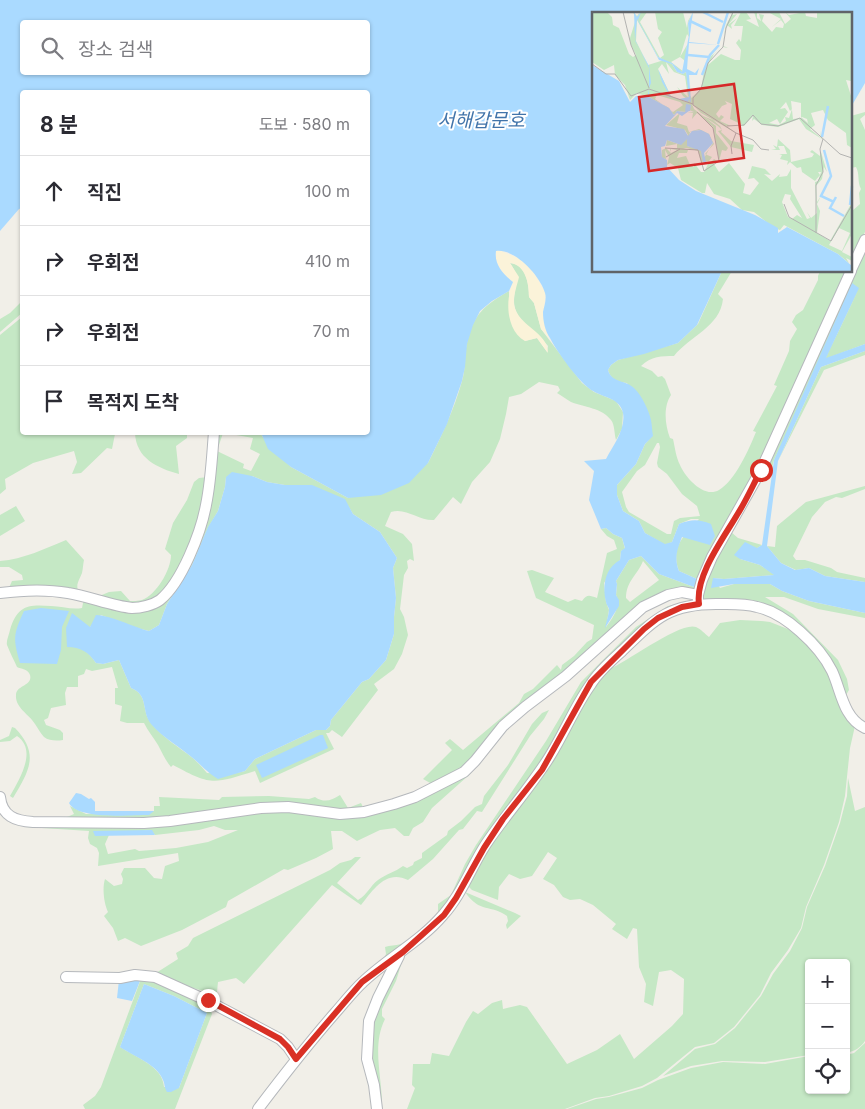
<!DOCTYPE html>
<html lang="ko">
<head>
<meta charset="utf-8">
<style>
	:root { --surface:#fff; --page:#f2f2f3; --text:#2b2b33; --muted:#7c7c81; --line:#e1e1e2 }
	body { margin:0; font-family:Inter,"Noto Sans KR",sans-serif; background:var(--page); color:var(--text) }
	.controls { position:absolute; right:15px; bottom:15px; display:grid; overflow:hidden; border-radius:5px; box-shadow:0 1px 4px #0004 }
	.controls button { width:45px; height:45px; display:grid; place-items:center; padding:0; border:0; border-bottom:1px solid var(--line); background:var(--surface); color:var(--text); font:25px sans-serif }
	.stop { position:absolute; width:15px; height:15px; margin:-11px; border:4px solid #d93025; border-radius:50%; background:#fff }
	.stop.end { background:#d93025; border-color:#fff; box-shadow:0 1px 5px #0008 }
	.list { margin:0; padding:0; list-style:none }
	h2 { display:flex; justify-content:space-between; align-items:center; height:65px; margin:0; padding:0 20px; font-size:21px }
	h2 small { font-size:16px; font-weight:400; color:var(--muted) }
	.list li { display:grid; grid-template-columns:32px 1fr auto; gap:15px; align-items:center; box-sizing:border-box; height:70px; padding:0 20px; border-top:1px solid var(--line) }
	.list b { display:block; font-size:19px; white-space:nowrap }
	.list em { font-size:16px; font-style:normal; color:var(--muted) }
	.icon { flex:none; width:28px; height:28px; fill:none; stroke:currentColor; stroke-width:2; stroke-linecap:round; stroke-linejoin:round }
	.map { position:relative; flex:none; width:865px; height:1109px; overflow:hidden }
	.search { position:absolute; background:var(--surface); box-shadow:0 1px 4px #0004; left:20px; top:20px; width:350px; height:55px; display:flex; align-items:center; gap:12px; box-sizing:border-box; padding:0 18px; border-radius:5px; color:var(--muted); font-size:19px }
	.panel { position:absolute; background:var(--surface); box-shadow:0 1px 4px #0004; left:20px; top:90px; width:350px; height:345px; border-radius:5px }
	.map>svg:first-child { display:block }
	.green { fill:#c5e8c5; fill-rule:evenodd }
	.sand { fill:#fbf3d9 }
	.water { fill:#aadaff; fill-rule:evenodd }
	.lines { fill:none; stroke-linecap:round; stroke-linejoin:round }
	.minor-casing { stroke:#b5b8bc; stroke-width:12 }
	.minor { stroke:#fff; stroke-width:10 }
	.route { stroke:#d93025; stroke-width:6 }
	.labels { text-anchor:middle; stroke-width:4; stroke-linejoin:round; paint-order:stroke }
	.water-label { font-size:19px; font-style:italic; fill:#4174aa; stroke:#fff }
	.inset-river { fill:none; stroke:#aadaff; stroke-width:2.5 }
	.inset-road { fill:none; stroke:#b3b3b1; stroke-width:1 }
	.view { fill:#d62828; fill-opacity:0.15; stroke:#d62828; stroke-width:2.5 }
	.inset-edge { fill:none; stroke:#5f6368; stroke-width:2.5 }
</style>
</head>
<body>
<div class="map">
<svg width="865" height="1109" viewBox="0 0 865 1109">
	<rect width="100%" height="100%" fill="#f1efe8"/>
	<!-- green -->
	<g class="green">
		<path d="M865,112V115L860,119L865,130V232L851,261V212L860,204L859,193L861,189C857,182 860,174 856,167L851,168V116Z"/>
		<path d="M865,245V344L825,359L859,289L774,460L771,472L762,476L731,532L738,538L762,545L740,559L760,565L775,575L724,579L713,578L720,588L734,584H770L782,591L809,601L865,613V618L818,609L784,597H765L793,614L838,660L847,679L849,690L846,695L854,717L834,671L778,613L703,602V585Z"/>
		<path d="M510,263C526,264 529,284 529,297L534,303L541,329L582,383L594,392L616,401L623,412L622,429L616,440C614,434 615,425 611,420C602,408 584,407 571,402C566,399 562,396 557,393L560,390L558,386L539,382L521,394L509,397L506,414L500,439L490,462L472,482L461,504L453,497L434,520C419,521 406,507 391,512L385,526L403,534L412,544L414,561L410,559L407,561L408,568L404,575L400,609L404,617L408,635L402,654L394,669L374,684L378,690L342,737L332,730L329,733H326L334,749L260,783L255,771C213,784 212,786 173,765L171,767C165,760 162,752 158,745C153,737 148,731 144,723H127L120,721L122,706L115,704V688H118L112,667L92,671L86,669L84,674L78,676V687H67L65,693L66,705L51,708L48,718L44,720L46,725L60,730L63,733V740C57,741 49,741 44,737C40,733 38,728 35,724C29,714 15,708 16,695C16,685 33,686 30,675C28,669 21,669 17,667C14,660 10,653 7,645C6,641 9,635 10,630C17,606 27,604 51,606C61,606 72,610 82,608L84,598L155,606L202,531L216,433H223L217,451L244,464L243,468L251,471L260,454L250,449L253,438L225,433H261L262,436L291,467L348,498L428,463C441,437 454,410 462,381C466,368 464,355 467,343C473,314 485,305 509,291V306L525,341L537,338L547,352L548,346C539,333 522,326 516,311C509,293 524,282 510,263ZM252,476L267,482L285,485L344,499L353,514L380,532L397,558L393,568L396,598L394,617V634L386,660L369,679L362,682L331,720L330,726L326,730H316L255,759L245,771L232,774L207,773C203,768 198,763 194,759C179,747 163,738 151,723C141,711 149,695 131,688L119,660L103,664L96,663C87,650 82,647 67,646L90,627L101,615L129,626L149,631L159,625L167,604L192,565L208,528L218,511L225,487L226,477Z"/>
		<path d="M722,271H732L718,294L723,299C720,327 690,336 674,356C662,356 651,356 641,366L652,371L658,377L662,376L665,379L671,395C663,407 665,425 670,438L673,439C675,448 676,457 680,465C685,477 704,499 719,490C735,481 749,449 756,432L753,431L777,386L774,385L789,351L790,341L797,329L792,322L796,315L803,310L818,280V276L820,271H847L758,470L694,591L664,594L565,675L463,770L432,784L423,779L452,750L445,743L450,739L463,750L519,703L524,694L533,689L557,665L561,670L562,665L574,656L587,642L592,639L594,625L536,598L527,571L532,570L554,578L545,592L568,602L575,599L582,601C587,594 589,595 597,598L607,553L617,549L614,540L607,536L601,529L606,528L613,534L622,538L625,549L621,551L620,560L604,583L606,602L609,610L606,627C612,619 622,605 616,595L617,585L616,581L629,560L641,556L659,574L694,587L697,579L679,571C670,547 684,536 699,519H691L679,524L672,542L665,545L645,533L639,521L623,511L617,495V485L636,464L645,444L652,436V429L627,383C617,382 611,380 608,370L611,365L618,360L678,343L698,324ZM657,443H659L660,447L657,463L658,467L667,474L682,494L697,506L700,516L680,518L674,521L671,534H667L629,512L626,507L622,492L637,471L645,465ZM643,561L659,580L630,602L626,598C626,581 637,576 643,561Z"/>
		<path d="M22,301V313L0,332V319L10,313Z"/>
		<path d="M22,317V432L116,433L115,434L112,449L107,448L81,473L72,474L77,462L74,451L33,463L5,479L6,489L0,494V335Z"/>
		<path d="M865,351V355L824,370L778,461L821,367Z"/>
		<path d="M135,433H187V438L176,446L179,474C157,468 136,458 135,433Z"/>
		<path d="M208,477L198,530L172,582L156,598L139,604L97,597L109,592L121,591L130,601C133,601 138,601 142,600C156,595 171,570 171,555L165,549L173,523L187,500L194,482L199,478Z"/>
		<path d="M865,486V489L842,498L836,497L825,502L812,517L793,556L796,560H805L831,568L837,572L865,578V582L825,576L809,568L796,570L781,563L767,546L775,547L777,526L806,502Z"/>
		<path d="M16,506L25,521L0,536V515Z"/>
		<path d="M66,540L84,560C83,564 83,569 82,573C79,581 75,584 79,593L8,590L12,581L23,580L22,575L9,567H0V561C24,559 44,549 66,540Z"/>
		<path d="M695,600L694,602L681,604L604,665L555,744L442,913L401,950L299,1052H296L357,981L384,958L386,954L385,947C390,945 395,946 401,944C414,938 427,924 438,914V904L451,895L465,864L476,845L546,741L581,682L636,627L668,606Z"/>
		<path d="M731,605C744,607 757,607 769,612C792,622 821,652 831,674C839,692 843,710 855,726L850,748L845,796L839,822L824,865L806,907L801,928L788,950L771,973L760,995L734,1027L714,1043L695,1047L657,1078L642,1086L609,1096L595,1098L565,1109H407L415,1088L412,1085L413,1064H430L432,1053L449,1056L466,1022L473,1011L478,1014L492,1003L502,1000L503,1009L520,1005L527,1007L567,1064L597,1050L620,1034L634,1059L672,1026L683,1014L684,979L671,970L659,972L653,1006L644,1002L646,984L639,967L637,929L633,928L627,939L612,929L616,924L593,905L580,899L570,900L563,897L554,885L543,879L557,858L548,852L532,876L520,879L509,874L499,887L498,900L472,890L466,884C469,876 474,869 478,861C496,829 520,801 542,772C558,750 569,726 582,703C599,672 648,619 682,609C698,604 716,606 731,605ZM703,607C738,607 766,606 793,631L770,622L761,621L740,620L720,623L709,637C705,634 701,629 696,627C681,621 627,662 609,669C626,648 657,617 683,610C690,608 697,608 703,607Z"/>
		<path d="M549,710L544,719L530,736L482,812L477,811L463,829L459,830L433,859L408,880C386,869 373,890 361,905L332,885L244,984L236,978L218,982L217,992L210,1000L207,998V992L186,986L156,973L178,959L176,953L188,946L193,938L330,870L340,863L351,860L355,857H361L337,883L358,900C368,894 370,886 378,880C386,874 395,872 403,866L407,868L413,865L414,862L422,858V853L447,835L448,831L461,821L475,807L482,804L484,796L508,765L532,724L542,713Z"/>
		<path d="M12,727L15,728C40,754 29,771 13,798L10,796C19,780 38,750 17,736L10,741L0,742V740L9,736Z"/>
		<path d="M507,728L494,746L469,775L432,808L423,822L413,828L409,836H404L395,828L380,830L357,841L342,831H331L333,849L316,858L288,870L284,869L228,901L226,907L182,930L141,946L125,938L118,941L113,928L104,916L108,912C104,904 102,888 105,879L114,886L122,884L123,879L121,874L124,868H145L154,878L162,879L165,866L179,861L178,853L98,866L99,853L97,848L90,844L88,838L89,831L26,827L16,823L41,825L268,810L340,815L451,782ZM214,826L225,830H238L208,842L176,848L139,851L135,849L108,854L105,844L109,835L95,836L151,830L155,835L199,830Z"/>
		<path d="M848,778L855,811L865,807V1041C860,1048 855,1051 846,1053V963H809V1055L765,1062L722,1061L691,1066L663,1076L695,1049L715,1044L735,1028L761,996L773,974L790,951L802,928L807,907L825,866L840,823L847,796Z"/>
		<path d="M340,795L348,808L361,803L364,809L348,811L317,808L167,819L32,820L35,818L67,817L74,814L70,806L86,814L154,811V806H160L159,797L219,800L222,797L269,796L309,799L315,797C324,803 331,801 340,795Z"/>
		<path d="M465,892L515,913L521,916L507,929L506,925L508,921L507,916C491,904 480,914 465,892Z"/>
		<path d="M405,952L396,981L382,1009V1016L385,1019C371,1047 383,1079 382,1109C378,1093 370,1073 369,1057C367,1019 389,985 405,952Z"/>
		<path d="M142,976L208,1003L207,1006L210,1009L212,1014L175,1109H85L83,1105L95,1096L101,1087ZM144,984L174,996L207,1013L179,1088L164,1087C163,1066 135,1057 120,1047Z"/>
		<path d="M865,1043V1109H567L596,1099L609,1097L642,1088L658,1080L691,1068L723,1062L765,1064L809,1056V1090H846V1055L854,1053Z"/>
	</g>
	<!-- sand -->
	<path class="sand" d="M499,250L518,258L532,269L546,294L543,314L546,328L549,338L541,329L534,303L529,297C529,284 526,265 510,263L519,277C517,286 513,295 514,305C518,326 548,332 548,353L537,338L525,341C506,330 505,300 513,282C503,274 494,264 496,251Z"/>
	<!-- water -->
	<g class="water">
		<path d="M0,0H865V83L851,107V14H594V271H722L697,325L678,343L644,354L618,360L611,365L608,370C612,384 626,379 635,389C642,396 649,411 651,420C652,425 652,431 653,436L645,444L636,464L617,485V495L623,511L639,521L645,533L665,544L672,542L679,524C692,519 698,519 711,524L715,536L710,545L682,537C677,550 674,558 679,571L697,579L694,587L659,574L641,556L629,560L616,581L617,584L616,595L619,600V606L605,628C606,623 609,614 609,609C608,606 606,604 606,602C602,586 605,568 620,560L621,551L625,548L622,538L613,534L606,528L601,529L589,500L594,471L584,461L606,459C613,446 626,429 623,413C620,398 604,398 593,391C580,384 557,352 550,338C545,331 543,321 543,312C544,307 547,299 545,293C541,277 515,248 496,251C494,264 503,274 513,282L509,291L492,301L480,311L473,325L467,344L465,367L462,381L447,424L428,463L409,483L381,495L348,498L291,467L268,449L261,433L368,432V92H22V208L19,209L0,231ZM22,22H368V72H22Z"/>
		<path d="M852,283L859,288L826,358L865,344V351L821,367L778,461L767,546L781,563L795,570L809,568L825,576L865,582V613L809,601L782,591L770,584H734L711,588L713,578L724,579L774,575L760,565L740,559L734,555L745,542L757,548L762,545L774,460Z"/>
		<path d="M232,472L252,476L267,482L285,485H312L345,499L353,514L380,532L397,558L393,568L396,598L394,617V634L386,660L369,679L362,682L331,720L330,726L326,730H316L255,759L245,771L218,779C208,773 202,766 194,759C180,747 163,738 151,724C141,711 149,695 131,688L119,660L103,664L96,663C88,652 81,647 67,647L66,628L72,613L90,627L96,615C110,615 133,627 149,631L159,625L167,604L192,565L208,527L218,511L225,487L226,477Z"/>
		<path d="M41,608L69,611L62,627L61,650L57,664L20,663C13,638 13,635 24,611Z"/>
		<path d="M320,735H323L328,748L262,778L256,765Z"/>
		<path d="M76,793L81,794L89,799L91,798L95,802V811H154L149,815C130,815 78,820 69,803Z"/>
		<path d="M152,830L155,835L95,836L93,831Z"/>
		<path d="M142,976L132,1001L117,998L119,980Z"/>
		<path d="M144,984L174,996L207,1013L179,1088L171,1092H167C164,1087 165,1084 163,1080C157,1064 133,1056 120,1047Z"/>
	</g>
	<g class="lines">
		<!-- minor casing -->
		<g class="minor-casing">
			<g id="minor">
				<path d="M851,270L865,240"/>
				<path d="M0,593C23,590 46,589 68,593C88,596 112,606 132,608C141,608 153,605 160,600C182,582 201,532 206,505C211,481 212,456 214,432"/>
				<path d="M698,600V595L702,580L712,557L761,470L851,271"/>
				<path d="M0,797C2,816 15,821 33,822L144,823L170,821L261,808L288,807L340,814L364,812L394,804L415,797L464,772L475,761L503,726L525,707L566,676L643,607L668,595L682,592L698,595"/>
				<path d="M66,977L120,978L135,975L155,977L208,1001L280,1039L288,1047L296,1059"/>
				<path d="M258,1109C283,1076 308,1044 335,1013C344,1003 353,991 363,982C388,958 420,942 443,915C462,894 471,867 486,844C506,814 531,787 550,756C565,732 575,706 591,684C599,671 611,661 622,651C655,619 668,604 716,604C730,604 744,603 757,607C785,613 819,645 832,671C841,690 843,718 865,728"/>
				<path d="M377,1109L374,1085L367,1059L369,1021L378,998L399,956"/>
			</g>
		</g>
		<!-- minor -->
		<use href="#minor" class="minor"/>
	</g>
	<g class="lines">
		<!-- route -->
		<path class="route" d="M208,1000L280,1039L288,1047L296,1059L362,982L403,952L444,915L456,898L484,848L503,819L542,770L591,682L644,629L658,618L682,607L699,604C695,576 723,539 737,515C746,501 753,485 761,470"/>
	</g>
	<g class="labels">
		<!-- water labels -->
		<g class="water-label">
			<text x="481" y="127">서해갑문호</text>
		</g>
	</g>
	<!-- overview -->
	<g transform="translate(592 12)">
		<rect width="260" height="260" fill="#f1efe8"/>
		<path d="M0,0H15L20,5L21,13L27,16L37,42L41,45L44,43L39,33L36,19L38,26L44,7L41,0L45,4L48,0L46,5L49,0H55L48,10L68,46L72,43L66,26L70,20L66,17L63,0H91L95,16L96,9L101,0L96,11L97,25L95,22L88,45L79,50L92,60V48L88,45L95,33L92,59L90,60L87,59L81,52L73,49L80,52L85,60L91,62L94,60L97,74V84L95,87L91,84L85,75L96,85L93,64L82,60L74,50L77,62L70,52L66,57L79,84L94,90L99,83L97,62L99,86L109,77L112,59L119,44L131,35V28L134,13L141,0V3L145,2L136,13L145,6L139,13L140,17L135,13L131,27V34L134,35L136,36L131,35L122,42L116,53L129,42L143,48H148L149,38L144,31L147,27L149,30L151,14H142L149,0H154L159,7L154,8L167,15L162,0H165V6L169,9L167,2L172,3L170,9L180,20L184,15L191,16L192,12L189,8L180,15L189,7L176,0H187L193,12L199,7L193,0L197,3L213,0L214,4L225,6V0H260V77L259,69L254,68L260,87V136L255,133L254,121L236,108L231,98L219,101L223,113L218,117L229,126L228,119L230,127L214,117L207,107L186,115L170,113L162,107L160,109L161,104L152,114H134L144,121L109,101L100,92L102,97L124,114V121L136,136L134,139L130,138L127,149L121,115L105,101L100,107L101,101H95L102,100L97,98L99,93L94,100L85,99L82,103L77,96L57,85L56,80V85L45,81L38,88L33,73L23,63L22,53L12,58L0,50ZM45,8L66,45L72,48L56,53L44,29ZM65,83L88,90L91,93L81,100L63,87ZM133,89L140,92L138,107L151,113L139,114L128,109L132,105L129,103L127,106L124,102L130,94L135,92ZM199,89L209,91V106L210,105L215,107L216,111L210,106L201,107ZM194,90L198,99L200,97L197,106L193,105L194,109L187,113L177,111L185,107L188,112L196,100L193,96L188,97ZM88,101L85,111L95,114L97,120L107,117L117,122L122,132L113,142L120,145L117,149L109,150L106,139L95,136H91L96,138L95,141H87L85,146L94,144L98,153L102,155V151L109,160H112L116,152L121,148L122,147L125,149H120L127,160L137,151L153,172L151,181L158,183L167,171L162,166L156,167L160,154L173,157L179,163L172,162L180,169L188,162L187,165L195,164L199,157V176L215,207L218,206L215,200L219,206L225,201L223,170L226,169L229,160H226L228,163L223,169L210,160L209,155L205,156L198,150L195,153L196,149L188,147L190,143L187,142H195L192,134H186L188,138H179L184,137L181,133L185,135L186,127L198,138L199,150L220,145L222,142L218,140L220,138L228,144L229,140L235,160L232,155L230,167L224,174L225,190L229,184L225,192L228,199L225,221L238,229L259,192V186L260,182V222L250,240L260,245V249L254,246L257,251L246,242L192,213L188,218L182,216L162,200L150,198L138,187L122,182L115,171L113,181H110L89,168L86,156L78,151L75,153L77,145L73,138L74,147L70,146V138L74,136L79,141L85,138L79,137L78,140V137L85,136V132L74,134L75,128L86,132L96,123L93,118L74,113ZM107,118L116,123L121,131L112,146L109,138L95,134L98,120ZM193,182L199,183L198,187L210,206L205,203L200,207L196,205L190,190ZM247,216L258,221L250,239L237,233ZM111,104L121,108L128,114L130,118L129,120L139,129L162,133L160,140L139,135L126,119L130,118L126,114Z" fill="#c5e8c5" fill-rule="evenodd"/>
		<path d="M42,0L45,5L49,0L46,8L66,45L80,51L90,60L97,23L96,11L101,0L97,30L126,33L97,31L95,57L103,61L107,56L105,63H97L99,91L97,87L96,90L71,83L78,84L70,70L66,57L79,85L87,87L97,85L94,60L91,62L85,60L80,52L67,48L45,7L43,29L57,54L59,71L57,76V56L43,28ZM0,53L27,69L38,90L44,84L56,85V82L57,77V85L77,96L82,103L85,99L93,100L94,92L99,93L98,99L104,100L97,99L90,104L85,101L73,114L92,117L96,124L100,119L109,118L117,122L121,131L112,141L114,150H111L109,139L95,134V127L89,133L75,128L73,134L69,135L70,145L75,148V155L87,168L104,179L163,203L186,216V221L195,215L246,242L260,254V260H0Z" fill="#aadaff"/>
		<path class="inset-river" d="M111,0L131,10M98,9L119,19M126,32L136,0M96,43L117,45M110,63L118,43L127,33M230,125L236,94M232,138L239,164L229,184L242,190M244,185L238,196L252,204M258,193L260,174"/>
		<path class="inset-road" d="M31,0L39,33L57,76M141,0L134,16L131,35L116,51L109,77L101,86V93L144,121L161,128L169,137L177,138M0,52L14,62H23L39,84L57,77L101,92M135,114L152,113L161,103L169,112L186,114L208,106L248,142L260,146M73,136L106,138L112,159L127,149L121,116L105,100M140,142L139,134L144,121M74,145L88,137M192,192L197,205L239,229L260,193M224,221V173L231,160L228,137L231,127"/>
		<path class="view" d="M142,72L152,146L57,159L47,85Z"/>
		<rect width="260" height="260" class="inset-edge"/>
	</g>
</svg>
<div class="controls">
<button>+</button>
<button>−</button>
<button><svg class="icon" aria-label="locate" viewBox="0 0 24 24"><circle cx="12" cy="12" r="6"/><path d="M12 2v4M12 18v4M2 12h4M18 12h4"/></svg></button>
</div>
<div class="stop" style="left:761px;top:470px"></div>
<div class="stop end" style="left:208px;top:1000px"></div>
<div class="search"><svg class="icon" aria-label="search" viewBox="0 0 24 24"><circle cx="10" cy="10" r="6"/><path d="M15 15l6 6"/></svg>장소 검색</div>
<section class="panel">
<h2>8 분<small>도보 · 580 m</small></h2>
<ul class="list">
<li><svg class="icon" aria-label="ahead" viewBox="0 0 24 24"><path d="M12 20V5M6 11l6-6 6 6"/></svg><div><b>직진</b></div><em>100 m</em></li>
<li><svg class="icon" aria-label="right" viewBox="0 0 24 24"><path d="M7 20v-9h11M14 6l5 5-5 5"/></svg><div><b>우회전</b></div><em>410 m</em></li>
<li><svg class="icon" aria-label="right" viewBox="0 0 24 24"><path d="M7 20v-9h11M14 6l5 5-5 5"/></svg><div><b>우회전</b></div><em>70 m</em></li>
<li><svg class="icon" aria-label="arrive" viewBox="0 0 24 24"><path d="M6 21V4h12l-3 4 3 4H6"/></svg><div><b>목적지 도착</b></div></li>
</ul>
</section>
</div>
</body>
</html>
